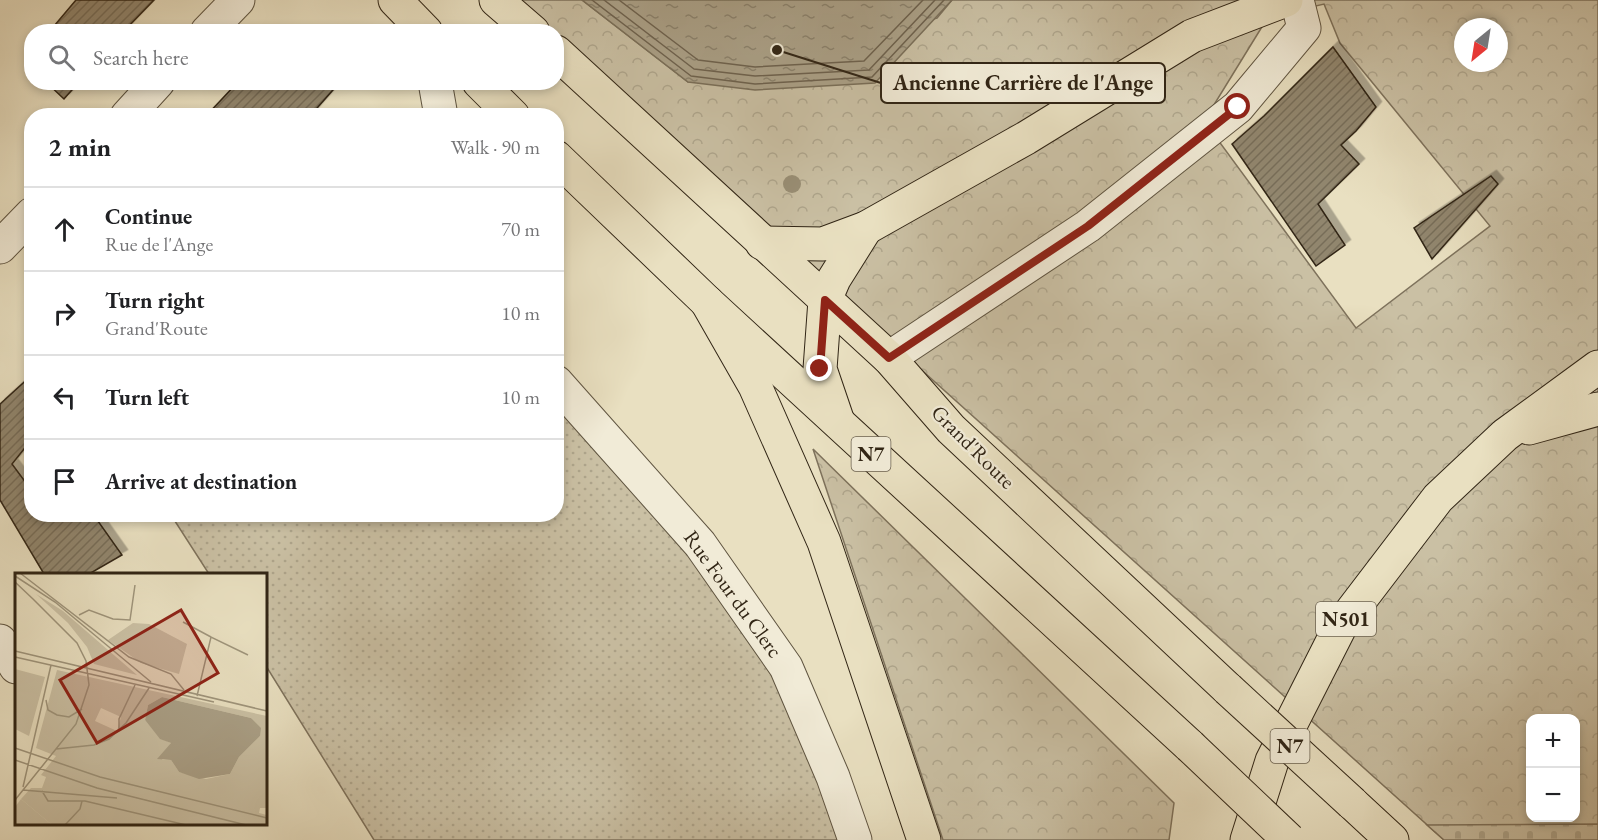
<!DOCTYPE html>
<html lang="en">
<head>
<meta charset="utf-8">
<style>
	:root { --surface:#fff; --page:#f6f6f6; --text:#202124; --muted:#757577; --line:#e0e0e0 }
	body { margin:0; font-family:"EB Garamond",serif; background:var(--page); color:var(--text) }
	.controls { position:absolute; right:18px; bottom:18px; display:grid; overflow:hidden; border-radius:12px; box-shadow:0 3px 9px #0003 }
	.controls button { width:54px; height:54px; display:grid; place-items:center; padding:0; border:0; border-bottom:2px solid var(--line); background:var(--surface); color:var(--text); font:30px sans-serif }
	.compass { position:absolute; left:1454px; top:18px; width:54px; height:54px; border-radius:50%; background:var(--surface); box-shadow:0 3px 9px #0003; rotate:210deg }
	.stop { position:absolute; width:18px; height:18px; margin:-14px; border:4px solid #8f2418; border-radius:50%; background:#fff }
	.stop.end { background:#8f2418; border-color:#fff; box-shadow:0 2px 6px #0008 }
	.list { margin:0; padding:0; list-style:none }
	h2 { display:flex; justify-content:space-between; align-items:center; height:78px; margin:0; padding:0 24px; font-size:26px }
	h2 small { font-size:20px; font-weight:400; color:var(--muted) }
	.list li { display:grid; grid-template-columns:39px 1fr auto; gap:18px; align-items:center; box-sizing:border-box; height:84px; padding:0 24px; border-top:2px solid var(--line) }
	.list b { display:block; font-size:22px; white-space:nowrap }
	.list p { margin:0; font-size:20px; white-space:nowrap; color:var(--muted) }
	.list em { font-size:20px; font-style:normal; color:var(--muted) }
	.icon { flex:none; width:33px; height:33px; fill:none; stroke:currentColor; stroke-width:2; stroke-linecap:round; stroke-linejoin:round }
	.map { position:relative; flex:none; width:1598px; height:840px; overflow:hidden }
	.search { position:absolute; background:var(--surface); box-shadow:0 3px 9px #0003; left:24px; top:24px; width:540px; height:66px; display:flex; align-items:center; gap:15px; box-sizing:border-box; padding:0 21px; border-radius:24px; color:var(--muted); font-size:22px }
	.panel { position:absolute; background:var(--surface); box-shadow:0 3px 9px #0003; left:24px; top:108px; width:540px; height:414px; border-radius:24px }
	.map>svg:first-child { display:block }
	.grass { fill:url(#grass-dots); stroke:#7e725c; stroke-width:1.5 }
	.forest { fill:url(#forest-crowns); stroke:#7e725c; stroke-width:1.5; fill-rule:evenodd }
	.cemetery { fill:url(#cemetery-stones); stroke:#7e725c; stroke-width:1.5 }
	.water { fill:url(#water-ripples); stroke:#7a6f59; stroke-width:1.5 }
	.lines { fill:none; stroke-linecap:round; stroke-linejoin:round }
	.shore { stroke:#6e624e; stroke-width:1.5 }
	.building { fill:url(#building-hatch); stroke:#312515; stroke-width:1.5; filter:url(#shadow) }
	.minor-casing { stroke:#5f5440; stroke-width:35 }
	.major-casing { stroke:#312515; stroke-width:35 }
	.highway-casing { stroke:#312515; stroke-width:35 }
	.minor { stroke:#f1ebd7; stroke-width:33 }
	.major { stroke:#e9e0c1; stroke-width:33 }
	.highway { stroke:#e9e0c1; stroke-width:33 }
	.major-bridge-casing { stroke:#312515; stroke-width:35; stroke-linecap:butt }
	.major-bridge { stroke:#e9e0c1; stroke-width:33 }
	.tree { fill:#998f76 }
	.route { stroke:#8f2418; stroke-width:8 }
	.labels { text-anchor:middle; stroke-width:4.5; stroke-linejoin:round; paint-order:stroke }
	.shield { fill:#f1ebd7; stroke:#6b604f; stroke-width:1.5 }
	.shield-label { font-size:20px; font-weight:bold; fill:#312515 }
	.street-label { font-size:21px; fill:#312515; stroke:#f1ebd7 }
	.inset-road { fill:none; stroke:#9f957c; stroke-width:1.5 }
	.view { fill:#8f2418; fill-opacity:0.15; stroke:#8f2418; stroke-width:3 }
	.inset-edge { fill:none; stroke:#312515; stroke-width:3 }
	.leader { fill:none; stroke:#312515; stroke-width:2 }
	.callout-dot { fill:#312515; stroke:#f1ebd7; stroke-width:2 }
	.callout { fill:#f1ebd7; stroke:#312515; stroke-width:2 }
	.callout-label { font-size:22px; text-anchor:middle; font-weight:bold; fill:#312515 }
</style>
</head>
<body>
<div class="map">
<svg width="1598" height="840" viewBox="0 0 1598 840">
	<defs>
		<pattern id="grass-dots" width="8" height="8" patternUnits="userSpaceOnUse" patternTransform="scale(1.5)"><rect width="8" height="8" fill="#cac0a4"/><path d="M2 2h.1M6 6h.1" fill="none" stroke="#aea58c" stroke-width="1.8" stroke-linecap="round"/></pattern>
		<pattern id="forest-crowns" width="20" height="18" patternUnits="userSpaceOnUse" patternTransform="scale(1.5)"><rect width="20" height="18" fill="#cac0a4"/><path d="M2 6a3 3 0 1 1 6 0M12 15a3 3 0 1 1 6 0" fill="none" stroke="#aea58c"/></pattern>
		<pattern id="cemetery-stones" width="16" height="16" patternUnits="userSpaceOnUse" patternTransform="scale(1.5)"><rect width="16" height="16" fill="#cac0a4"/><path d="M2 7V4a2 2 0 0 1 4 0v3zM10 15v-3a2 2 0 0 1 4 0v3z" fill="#aea58c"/></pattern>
		<pattern id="water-ripples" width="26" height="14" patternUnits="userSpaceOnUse" patternTransform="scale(1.5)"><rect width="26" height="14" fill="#aaa087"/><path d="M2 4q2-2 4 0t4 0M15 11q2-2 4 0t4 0" fill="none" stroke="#8b826d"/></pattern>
		<pattern id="building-hatch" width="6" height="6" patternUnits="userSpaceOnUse" patternTransform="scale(1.5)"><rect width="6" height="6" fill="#91866e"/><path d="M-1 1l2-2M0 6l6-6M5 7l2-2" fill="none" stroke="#776d59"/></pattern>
		<filter id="shadow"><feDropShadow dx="5.5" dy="-5.5" stdDeviation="0" flood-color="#0004"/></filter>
	</defs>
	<rect width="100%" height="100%" fill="#e9e0c1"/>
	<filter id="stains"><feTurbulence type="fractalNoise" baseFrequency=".00333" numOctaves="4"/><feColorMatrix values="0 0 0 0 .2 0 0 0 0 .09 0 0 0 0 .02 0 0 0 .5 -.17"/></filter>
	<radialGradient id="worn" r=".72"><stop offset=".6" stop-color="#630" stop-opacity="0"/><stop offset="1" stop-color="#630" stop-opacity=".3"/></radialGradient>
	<!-- grass -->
	<path class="grass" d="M557,382L786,666L855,840H374L266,666V574H209L171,515L556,514Z"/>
	<!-- forest -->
	<g class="forest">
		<path d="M510,0H582L688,82L937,18L952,0H1598V840H1444L557,42L556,32L545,31ZM1324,4L1340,43L1490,226L1356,328L1204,121L1268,17ZM1463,27H1499V63H1463ZM1530,718H1576V818H1530Z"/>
		<path d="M813,449L1174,803L1169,840H943Z"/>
	</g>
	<!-- cemetery -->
	<path class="cemetery" d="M1598,824V840H1444L1427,825Z"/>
	<!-- water -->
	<path class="water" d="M582,0H952L875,83L755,90L688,82Z"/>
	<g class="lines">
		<!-- shore -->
		<g class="shore">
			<path d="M592,0L691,76L755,84L872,77L944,0"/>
			<path d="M604,0L694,69L755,76L869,70L935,0"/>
			<path d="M619,0L698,60L755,67L864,61L923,0"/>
		</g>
	</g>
	<!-- building -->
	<g class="building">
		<path d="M76,0H154L123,32H49Z"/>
		<path d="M1333,47L1376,107L1356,131L1341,145L1359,164L1318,204L1345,245L1316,266L1232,144L1264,116Z"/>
		<path d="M46,82H79L64,99Z"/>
		<path d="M238,82H340L310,116H206Z"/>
		<path d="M1491,176L1498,184L1432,259L1414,228Z"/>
		<path d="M32,375V439L12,464L32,491V514H93L122,555L89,574H44L0,500V404Z"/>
	</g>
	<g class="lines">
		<!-- minor casing -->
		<g class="minor-casing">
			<g id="minor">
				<path d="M207,32L238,0"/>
				<path d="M435,82L441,116"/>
				<path d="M127,116L158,82"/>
				<path d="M0,247L32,214"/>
				<path d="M889,358L1088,226L1238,107L1304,28L1297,0"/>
				<path d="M556,382L700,544L786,667L833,777L855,840"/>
				<path d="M0,641L16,667"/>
			</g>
		</g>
		<!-- major casing -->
		<g class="major-casing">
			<g id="major">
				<path d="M395,0L426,32"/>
				<path d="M496,0L533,32"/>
				<path d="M556,52L889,358L951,429L1228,689"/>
				<path d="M479,82L513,116"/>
				<path d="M556,157L707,302L1190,746"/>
				<path d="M762,243L823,244L866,228L1026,138L1192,36L1286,0"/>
				<path d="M837,419L820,369L825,300L834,279L866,228"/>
				<path d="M1529,428L1598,409"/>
				<path d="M1352,803L1392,840"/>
				<path d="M1247,840L1272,761L1341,625L1438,498L1505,435L1598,367"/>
			</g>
		</g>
		<!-- highway casing -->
		<g class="highway-casing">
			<path id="highway" d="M707,302L755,386L824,542L924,840"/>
		</g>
		<!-- minor -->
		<use href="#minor" class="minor"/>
		<!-- major -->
		<use href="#major" class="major"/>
		<!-- highway -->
		<use href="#highway" class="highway"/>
		<!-- major-bridge casing -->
		<g class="major-bridge-casing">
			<g id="major-bridge">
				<path d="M1228,689L1352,803"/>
				<path d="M1190,746L1289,840"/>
			</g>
		</g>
		<!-- major-bridge -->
		<use href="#major-bridge" class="major-bridge"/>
	</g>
	<!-- trees -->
	<circle class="tree" cx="792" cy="184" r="9"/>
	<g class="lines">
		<!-- route -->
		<path class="route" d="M820,369L825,300L889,358L1088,226L1238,107"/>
	</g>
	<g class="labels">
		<!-- shield labels -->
		<g class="shield">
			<rect x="851.5" y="437" width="39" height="34" rx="4.5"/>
			<rect x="1316" y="602" width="60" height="34" rx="4.5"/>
			<rect x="1270.5" y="729" width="39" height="34" rx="4.5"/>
		</g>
		<g class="shield-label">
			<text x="871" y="461">N7</text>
			<text x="1346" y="626">N501</text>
			<text x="1290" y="753">N7</text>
		</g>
		<!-- street labels -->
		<g class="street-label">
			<text transform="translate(973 447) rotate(45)" y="7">Grand'Route</text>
			<text transform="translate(733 594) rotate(54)" y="7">Rue Four du Clerc</text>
		</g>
	</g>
	<!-- overview -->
	<g transform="translate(15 573)">
		<rect width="252" height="252" fill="#e9e0c1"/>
		<path d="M118,50L134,51L172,71L164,101L126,90L93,67ZM0,96L30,104L14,163L0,156ZM6,226L37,252H0V234Z" fill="#cac0a4"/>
		<path d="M21,21L48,38L122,102L79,91L72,74L53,50ZM42,97L252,143V235H245L244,240L252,242V252H37L6,226L16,215H27L31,204L26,202L41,183L21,175ZM147,124L236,145L245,163L224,184L215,201L191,206L164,199L156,187H147L156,170L145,165L130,147L133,132ZM86,135L106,144L102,158L80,148Z" fill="#cac0a4" fill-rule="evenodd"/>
		<path d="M147,124L236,145L246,155L245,163L224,184L215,201L184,206L164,199L156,187L142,186L156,170L145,166L130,147L133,132Z" fill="#aaa087"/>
		<path class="inset-road" d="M5,0L114,84L156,101L169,117M0,3L40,29L136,109M0,9L18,26M64,42L74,37L98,46L115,47L120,12M168,49L196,64M0,78L252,138M0,84L199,129M182,123L196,64L233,82M31,127L33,137L42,142L54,144L67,136M104,157V146L120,112M0,175L85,204L252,245M41,176L79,172L94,166L111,150L134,115M0,187L82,215L231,252M8,214L36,92M8,217L102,225M27,218L33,228H70L171,252M0,227L61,151L74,112L71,88L62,70L18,26M50,252L65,236L67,228"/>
		<path class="view" d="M166,37L203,100L82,170L45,107Z"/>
		<rect width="252" height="252" class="inset-edge"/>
	</g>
	<!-- callouts -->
	<path class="leader" d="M777 50L881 83"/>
	<circle class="callout-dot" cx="777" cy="50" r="6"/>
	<rect class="callout" x="881" y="63" width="284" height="40" rx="6"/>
	<g class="callout-label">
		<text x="1023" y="90">Ancienne Carrière de l'Ange</text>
	</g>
	<rect width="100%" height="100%" filter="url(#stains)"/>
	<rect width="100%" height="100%" fill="url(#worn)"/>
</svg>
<div class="controls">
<button>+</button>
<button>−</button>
</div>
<svg class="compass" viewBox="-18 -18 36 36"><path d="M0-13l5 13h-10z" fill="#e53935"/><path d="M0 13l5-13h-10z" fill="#757577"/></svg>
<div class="stop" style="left:1238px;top:107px"></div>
<div class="stop end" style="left:820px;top:369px"></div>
<div class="search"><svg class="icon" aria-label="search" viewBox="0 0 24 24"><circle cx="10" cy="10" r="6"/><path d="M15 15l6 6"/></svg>Search here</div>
<section class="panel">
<h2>2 min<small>Walk · 90 m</small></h2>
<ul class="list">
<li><svg class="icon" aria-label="ahead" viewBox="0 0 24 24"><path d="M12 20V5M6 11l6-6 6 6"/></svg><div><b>Continue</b><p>Rue de l'Ange</p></div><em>70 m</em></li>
<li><svg class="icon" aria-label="right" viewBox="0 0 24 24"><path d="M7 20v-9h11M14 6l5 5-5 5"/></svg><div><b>Turn right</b><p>Grand'Route</p></div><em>10 m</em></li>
<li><svg class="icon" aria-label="left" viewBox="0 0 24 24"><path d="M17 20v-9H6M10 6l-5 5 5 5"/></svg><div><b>Turn left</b></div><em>10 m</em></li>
<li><svg class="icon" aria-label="arrive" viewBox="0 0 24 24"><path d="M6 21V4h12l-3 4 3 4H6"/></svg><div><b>Arrive at destination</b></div></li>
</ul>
</section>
</div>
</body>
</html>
